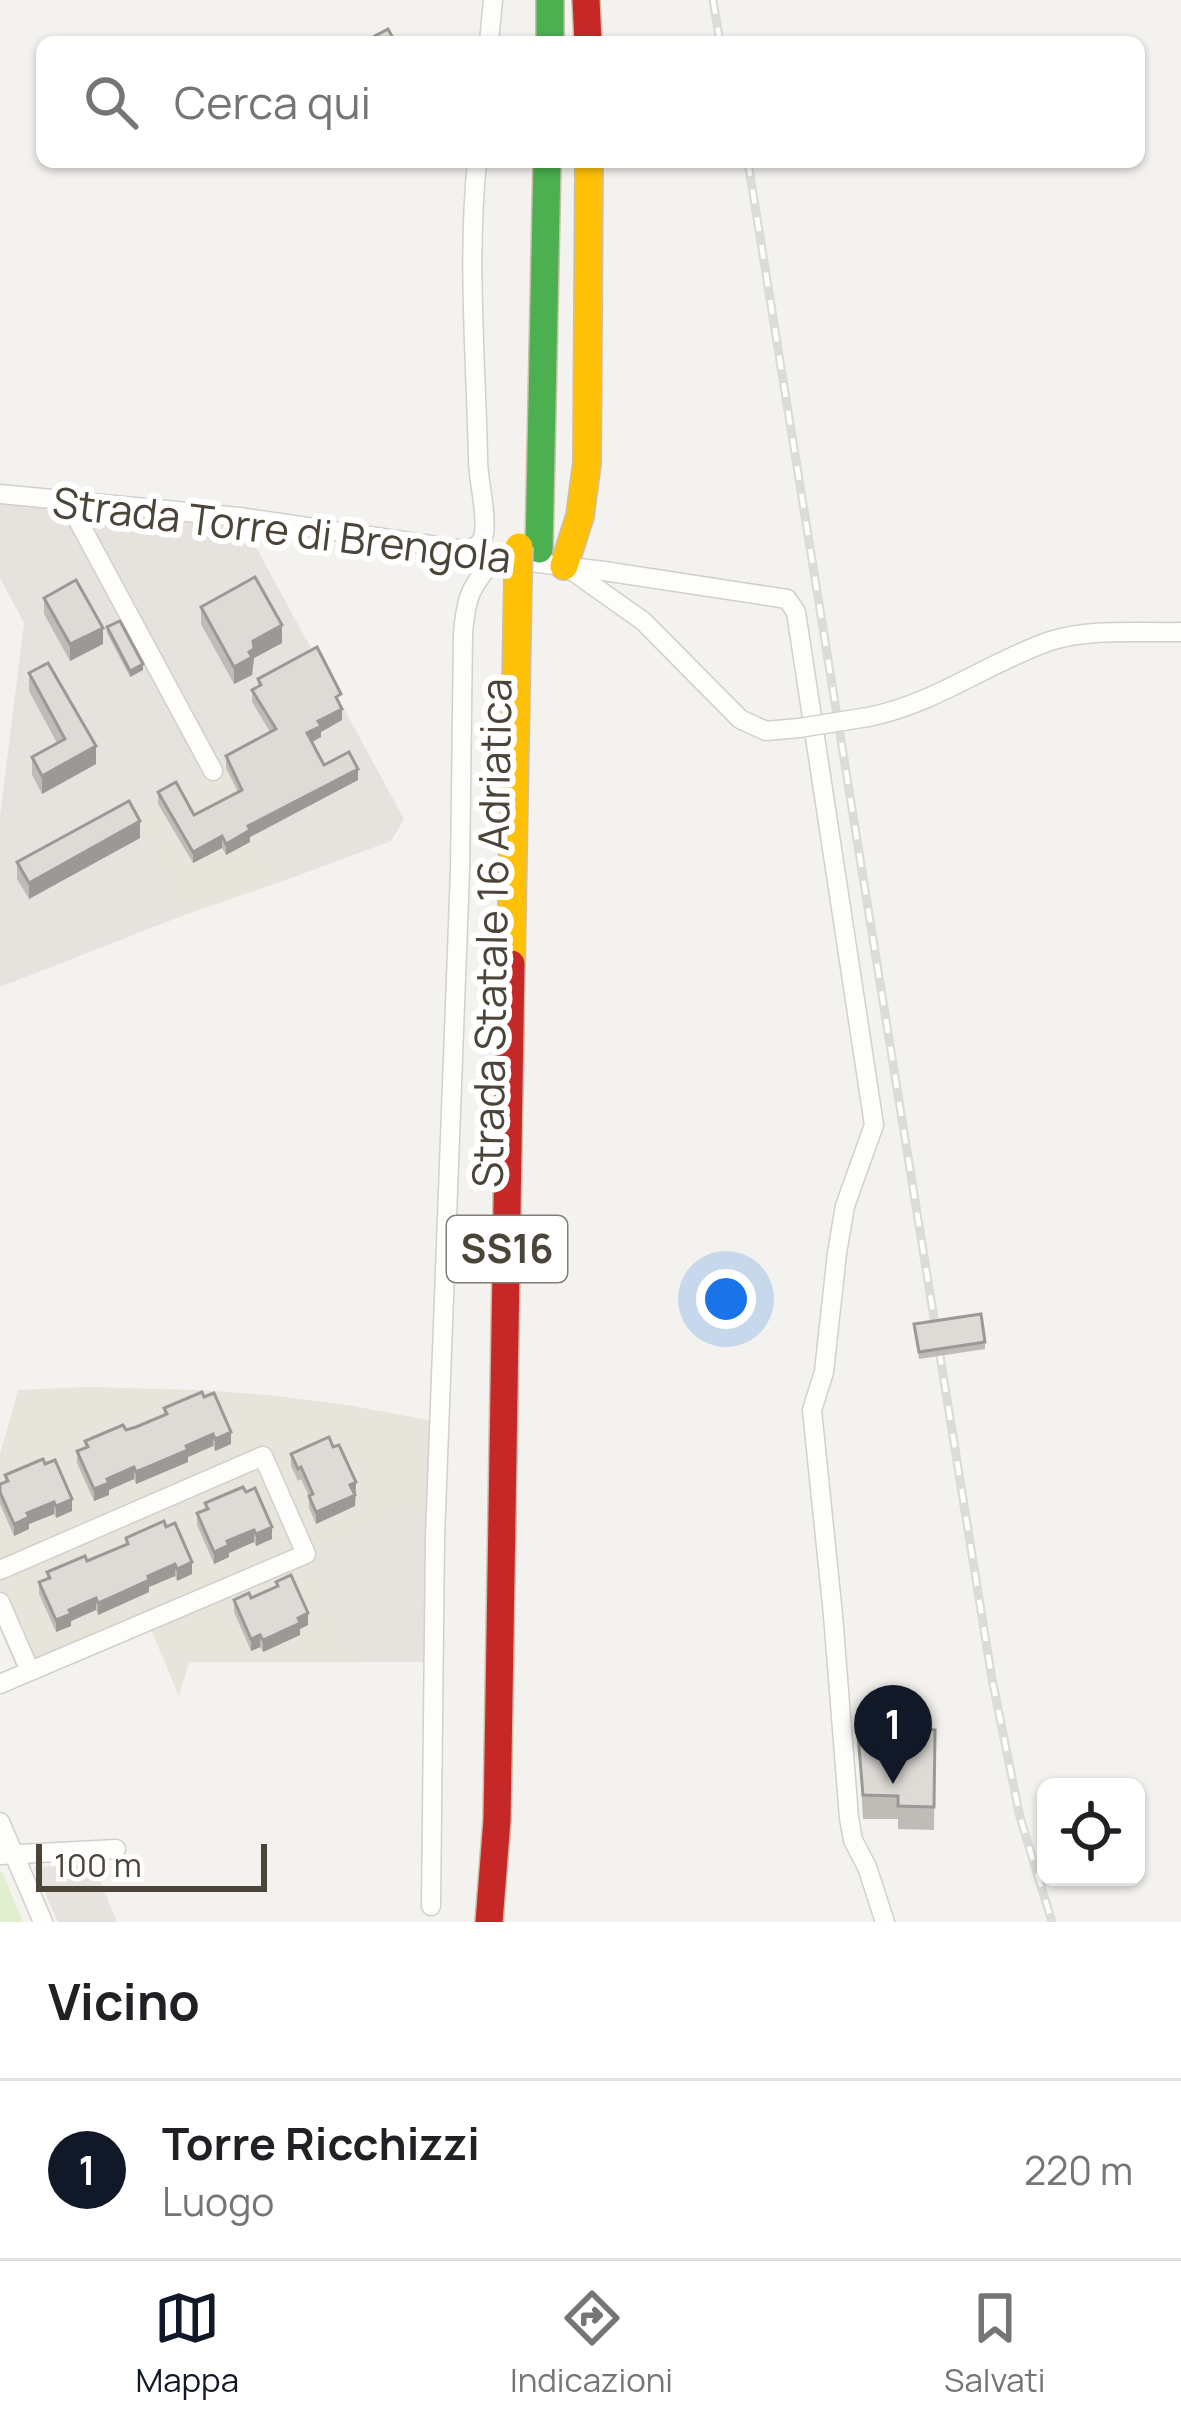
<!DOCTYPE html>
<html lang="it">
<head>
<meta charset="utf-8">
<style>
	:root { --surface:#fff; --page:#f2f2f2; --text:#202124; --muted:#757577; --line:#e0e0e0; --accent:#111827 }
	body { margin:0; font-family:Manrope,sans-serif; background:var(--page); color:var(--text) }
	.controls { position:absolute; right:36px; bottom:36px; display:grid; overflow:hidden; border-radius:18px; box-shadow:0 3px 9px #0004 }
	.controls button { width:108px; height:108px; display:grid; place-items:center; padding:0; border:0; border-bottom:3px solid var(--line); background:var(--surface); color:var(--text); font:60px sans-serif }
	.scale { position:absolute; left:36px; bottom:30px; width:231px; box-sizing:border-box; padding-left:12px; border:6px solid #4b4439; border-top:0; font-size:33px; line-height:42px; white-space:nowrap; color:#4b4439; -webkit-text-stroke:9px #fff; paint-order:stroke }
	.you { position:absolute; left:726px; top:1299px; width:42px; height:42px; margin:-30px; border:9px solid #fff; border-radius:50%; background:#1a73e8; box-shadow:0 0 0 18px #1a73e833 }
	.badge { display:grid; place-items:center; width:78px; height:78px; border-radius:50%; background:var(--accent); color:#fff; font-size:39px; font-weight:700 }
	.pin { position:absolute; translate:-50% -99px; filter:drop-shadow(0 3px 6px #0008) }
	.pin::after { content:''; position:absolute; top:63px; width:42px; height:36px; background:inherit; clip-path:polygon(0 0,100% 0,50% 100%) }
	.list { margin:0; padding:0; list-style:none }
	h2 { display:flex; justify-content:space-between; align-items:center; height:156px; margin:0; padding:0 48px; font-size:51px }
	h2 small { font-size:39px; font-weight:400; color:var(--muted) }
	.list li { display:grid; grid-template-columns:78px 1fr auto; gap:36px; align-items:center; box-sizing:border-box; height:180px; padding:0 48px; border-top:3px solid var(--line) }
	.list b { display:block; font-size:45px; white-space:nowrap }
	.list p { margin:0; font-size:39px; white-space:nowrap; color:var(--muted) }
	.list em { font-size:39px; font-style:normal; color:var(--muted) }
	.icon { flex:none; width:66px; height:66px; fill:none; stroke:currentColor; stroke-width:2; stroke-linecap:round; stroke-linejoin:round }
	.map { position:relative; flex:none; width:1181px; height:1922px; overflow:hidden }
	.search { position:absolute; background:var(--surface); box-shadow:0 3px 9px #0004; left:36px; right:36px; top:36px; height:132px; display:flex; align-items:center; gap:30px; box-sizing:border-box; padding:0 42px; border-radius:18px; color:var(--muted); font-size:45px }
	.sheet { height:336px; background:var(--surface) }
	nav { display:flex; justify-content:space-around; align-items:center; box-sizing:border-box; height:168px; border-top:3px solid var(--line); background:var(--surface); font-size:33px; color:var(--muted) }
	nav a { display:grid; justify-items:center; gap:6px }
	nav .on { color:var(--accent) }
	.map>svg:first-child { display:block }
	.residential { fill:#e7e4dc }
	.industrial { fill:#e6e2de }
	.green { fill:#e1eecf }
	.parking { fill:#e6e3df }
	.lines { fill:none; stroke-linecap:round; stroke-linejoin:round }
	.street-casing { stroke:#d2d0cb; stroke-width:21 }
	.fast-casing { stroke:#ccbfa9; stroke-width:30 }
	.slow-casing { stroke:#ccbfa9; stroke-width:30 }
	.jam-casing { stroke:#ccbfa9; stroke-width:30 }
	.street { stroke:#fdfdfc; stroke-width:18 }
	.fast { stroke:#4caf50; stroke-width:27 }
	.slow { stroke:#ffc107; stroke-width:27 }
	.jam { stroke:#c62828; stroke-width:27 }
	.rail-casing { stroke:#dbdbda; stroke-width:9 }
	.rail { stroke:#fff; stroke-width:4.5; stroke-dasharray:14; stroke-linecap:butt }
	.street-bridge-casing { stroke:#d2d0cb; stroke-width:21; stroke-linecap:butt }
	.slow-bridge-casing { stroke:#ccbfa9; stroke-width:30; stroke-linecap:butt }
	.street-bridge { stroke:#fdfdfc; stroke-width:18 }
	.slow-bridge { stroke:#ffc107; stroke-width:27 }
	.wall { fill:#bfbcb8 }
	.shaded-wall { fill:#9b9996 }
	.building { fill:#dedbd6; stroke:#9b9996; stroke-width:3 }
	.labels { text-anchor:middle; stroke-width:12; stroke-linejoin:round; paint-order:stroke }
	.shield { fill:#fff; stroke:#817c74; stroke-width:3 }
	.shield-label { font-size:39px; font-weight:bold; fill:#4b4439 }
	.street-label { font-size:42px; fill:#4b4439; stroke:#fff }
</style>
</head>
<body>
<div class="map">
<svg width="1181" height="1922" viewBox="0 0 1181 1922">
	<rect width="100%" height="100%" fill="#f4f2ee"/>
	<!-- residential -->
	<g class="residential">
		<path d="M225,768L283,881L179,917L129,817Z"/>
		<path d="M87,1387L197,1390L270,1395L353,1406L429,1420L424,1662H189L179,1696L151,1630L16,1688L9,1671L16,1667L0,1630V1454L18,1390Z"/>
	</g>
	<!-- industrial -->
	<g class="industrial">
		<path d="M0,503L66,509L209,776L129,817L179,917L0,987V817L24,623L0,578Z"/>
		<path d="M79,511L246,529L404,819L391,841L283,881L225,769L219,771Z"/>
	</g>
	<!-- green -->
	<path class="green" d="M0,1872H2L23,1922H0Z"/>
	<!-- parking -->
	<g class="parking">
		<path d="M428,1505L424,1662L357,1661L311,1557Z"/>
		<path d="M93,1864L117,1922H58L34,1867Z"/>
	</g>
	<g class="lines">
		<!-- street casing -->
		<g class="street-casing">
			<g id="street">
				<path d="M489,42L493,0"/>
				<path d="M0,494L239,517L465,550L495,558L604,571L787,599L796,612L874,1125L845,1206L837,1253L824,1372L812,1410L833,1615L849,1818L853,1840L867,1867L885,1922"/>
				<path d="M67,500L213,771"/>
				<path d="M465,550C476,547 482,545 484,533C487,508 478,483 478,459C476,361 467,260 477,162"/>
				<path d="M568,568L643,621L740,719L766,731L799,728"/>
				<path d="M868,717C935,704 987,663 1050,641C1091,628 1138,633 1181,632"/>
				<path d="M0,1570L263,1456L306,1554L0,1684"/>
				<path d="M0,1602L30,1671"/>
				<path d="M0,1822L43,1922"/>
				<path d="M0,1855L116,1849"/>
				<path d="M431,1906L435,1538L460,871L463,634C466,596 470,588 495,558"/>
			</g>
		</g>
		<!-- fast casing -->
		<g class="fast-casing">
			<g id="fast">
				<path d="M550,0V42"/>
				<path d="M539,549L547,162"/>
			</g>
		</g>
		<!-- slow casing -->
		<g class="slow-casing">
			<g id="slow">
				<path d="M564,566L580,516L587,463L589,162"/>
				<path d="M511,964L518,576"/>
			</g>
		</g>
		<!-- jam casing -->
		<g class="jam-casing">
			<g id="jam">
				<path d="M586,0L588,42"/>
				<path d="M489,1922L497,1820L511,964"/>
			</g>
		</g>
		<!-- street -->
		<use href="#street" class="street"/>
		<!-- fast -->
		<use href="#fast" class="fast"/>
		<!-- slow -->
		<use href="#slow" class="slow"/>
		<!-- jam -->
		<use href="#jam" class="jam"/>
		<!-- rail casing -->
		<g class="rail-casing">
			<g id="rail">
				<path d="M713,0L720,42"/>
				<path d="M748,162L992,1679L1020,1817L1052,1922"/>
			</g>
		</g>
		<!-- rail -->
		<use href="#rail" class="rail"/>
		<!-- street-bridge casing -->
		<g class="street-bridge-casing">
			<path id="street-bridge" d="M799,728L868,717"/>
		</g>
		<!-- slow-bridge casing -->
		<g class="slow-bridge-casing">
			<path id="slow-bridge" d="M518,576L519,547"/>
		</g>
		<!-- street-bridge -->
		<use href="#street-bridge" class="street-bridge"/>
		<!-- slow-bridge -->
		<use href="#slow-bridge" class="slow-bridge"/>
	</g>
	<!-- wall -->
	<g class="wall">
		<path d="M44,598L103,644L70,661L44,614Z"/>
		<path d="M201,607L282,643L254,658L252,675L234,684L201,624Z"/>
		<path d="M107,627L143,670L130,677L107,633Z"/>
		<path d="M29,673L96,764L42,794L32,775V757L57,743L29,691Z"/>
		<path d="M258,679L341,706L342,720L321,732V737L311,742L324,765L358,780L250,837V842L226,855L222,848L193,863L158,804V792L194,815L238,792L226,768V756L270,732L252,702V690L258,687Z"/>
		<path d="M140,838L29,899L17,879V862Z"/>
		<path d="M914,1324L985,1342V1349L919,1359Z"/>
		<path d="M164,1408L231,1444L215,1451L213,1446L188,1457V1462L136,1484L134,1479L109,1490V1495L94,1501L77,1463V1451L85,1448V1441L136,1427L164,1415Z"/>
		<path d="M333,1447L356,1482L355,1506L316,1524L309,1508V1496L301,1479L298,1481L291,1466V1454Z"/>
		<path d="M5,1475L72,1511L56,1518L54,1514L29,1524V1529L14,1536L0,1504V1484L5,1482Z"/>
		<path d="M205,1503L272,1539L256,1546L254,1542L229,1553V1557L214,1564L197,1525V1513L205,1510Z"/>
		<path d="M126,1538L192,1574L177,1581L175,1576L149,1587V1592L114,1608L98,1615L96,1610L71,1621V1626L56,1632L39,1594V1582L47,1579V1572L87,1561L126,1545Z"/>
		<path d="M276,1582L308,1625L300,1629V1635L263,1652L260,1647L251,1651L234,1612V1600L251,1598L276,1586Z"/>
		<path d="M935,1730L934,1830L898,1829V1819H863L858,1735Z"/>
	</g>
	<!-- shaded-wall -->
	<g class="shaded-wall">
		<path d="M282,625V643L254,658L252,675L234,684V667L249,652L253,641Z"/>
		<path d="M103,628V644L70,661V644Z"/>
		<path d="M143,664V670L130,677V671Z"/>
		<path d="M342,709V720L321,732V737L307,745V733L318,721Z"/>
		<path d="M96,746V764L42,794V776Z"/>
		<path d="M358,769V780L250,837V842L226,855V844L248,826Z"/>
		<path d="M140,821V838L29,899V883Z"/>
		<path d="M222,836V848L193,863V852Z"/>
		<path d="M231,1432V1444L215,1451V1439Z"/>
		<path d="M213,1434V1446L188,1457V1462L136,1484V1472Z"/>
		<path d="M134,1467V1479L109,1490V1495L94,1501V1489L107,1479Z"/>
		<path d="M356,1482L355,1506L316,1524V1512Z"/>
		<path d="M72,1499V1511L56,1518V1506Z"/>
		<path d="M54,1502V1514L29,1524V1529L14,1536V1524L27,1513Z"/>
		<path d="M272,1527V1539L256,1546V1534Z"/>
		<path d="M254,1530V1542L229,1553V1557L214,1564V1552L227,1541Z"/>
		<path d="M192,1562V1574L177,1581V1569Z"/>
		<path d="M175,1564V1576L149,1587V1592L98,1615V1603L148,1576Z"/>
		<path d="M96,1598V1610L71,1621V1626L56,1632V1620L69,1610Z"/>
		<path d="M308,1613V1625L300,1629V1635L263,1652V1640Z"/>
		<path d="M260,1635V1647L251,1651V1639Z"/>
	</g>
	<!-- building -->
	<g class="building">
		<path d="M388,29L395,42H378L375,36Z"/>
		<path d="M255,577L282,625L253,641L254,649L249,652L252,657L234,667L201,607Z"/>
		<path d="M76,580L103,628L70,644L44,598Z"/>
		<path d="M120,621L143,664L130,671L107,627Z"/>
		<path d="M317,647L341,694L336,697L342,709L318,721L321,726L307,733L324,765L349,752L358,769L248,826L250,830L226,844L222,836L193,852L158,792L176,782L194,815L242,790L226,756L276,729L252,690L261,685L258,679Z"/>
		<path d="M48,663L96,746L42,776L32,757L65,739L29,673Z"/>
		<path d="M129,801L140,821L29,883L17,862Z"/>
		<path d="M981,1314L985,1342L919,1352L914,1324Z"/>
		<path d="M202,1392L204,1397L214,1393L231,1432L215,1439L213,1434L186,1446L188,1450L136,1472L134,1467L107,1479L109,1483L94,1489L77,1451L88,1447L85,1441L123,1425L126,1430L136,1427L167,1414L164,1408Z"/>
		<path d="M329,1437L333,1447L339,1445L356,1482L350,1485L355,1495L316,1512L309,1496L313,1494L301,1467L298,1469L291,1454Z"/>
		<path d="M43,1459L45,1464L55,1460L72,1499L56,1506L54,1502L27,1513L29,1517L14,1524L0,1492V1484L8,1481L5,1475Z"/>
		<path d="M243,1487L246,1492L255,1488L272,1527L256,1534L254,1530L227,1541L229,1545L214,1552L197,1513L208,1509L205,1503Z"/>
		<path d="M164,1521L166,1527L175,1523L192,1562L177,1569L175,1564L148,1576L149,1580L114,1596L98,1603L96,1598L69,1610L71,1614L56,1620L39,1582L50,1578L47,1572L85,1556L87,1561L128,1544L126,1538Z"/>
		<path d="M291,1575L308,1613L298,1618L300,1623L263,1640L260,1635L251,1639L234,1600L249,1593L251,1598L278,1586L276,1582Z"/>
		<path d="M912,1727L935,1730L934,1807L898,1806V1796L863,1795L858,1735Z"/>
	</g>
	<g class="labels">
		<!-- shield labels -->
		<rect class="shield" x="447" y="1216" width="120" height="66" rx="9"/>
		<g class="shield-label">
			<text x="507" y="1263">SS16</text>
		</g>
		<!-- street labels -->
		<g class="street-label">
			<text transform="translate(282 530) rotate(7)" y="15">Strada Torre di Brengola</text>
			<text transform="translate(492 933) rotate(-89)" y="15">Strada Statale 16 Adriatica</text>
		</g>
	</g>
</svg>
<div class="controls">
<button><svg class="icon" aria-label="locate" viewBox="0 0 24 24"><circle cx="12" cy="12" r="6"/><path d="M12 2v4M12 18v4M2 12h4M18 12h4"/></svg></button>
</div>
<div class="scale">100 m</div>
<div class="you"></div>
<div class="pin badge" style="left:893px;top:1784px">1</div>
<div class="search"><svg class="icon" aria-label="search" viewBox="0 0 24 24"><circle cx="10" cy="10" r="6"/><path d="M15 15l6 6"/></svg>Cerca qui</div>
</div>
<section class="sheet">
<h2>Vicino<small></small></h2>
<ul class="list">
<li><span class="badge">1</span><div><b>Torre Ricchizzi</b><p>Luogo</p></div><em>220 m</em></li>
</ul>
</section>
<nav>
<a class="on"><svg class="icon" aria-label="map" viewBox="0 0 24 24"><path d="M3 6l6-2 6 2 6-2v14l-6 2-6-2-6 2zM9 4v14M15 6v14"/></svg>Mappa</a>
<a><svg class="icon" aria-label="directions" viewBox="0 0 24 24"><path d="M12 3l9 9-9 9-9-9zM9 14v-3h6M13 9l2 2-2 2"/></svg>Indicazioni</a>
<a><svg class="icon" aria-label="saved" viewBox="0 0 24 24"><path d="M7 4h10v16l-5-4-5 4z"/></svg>Salvati</a>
</nav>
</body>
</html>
